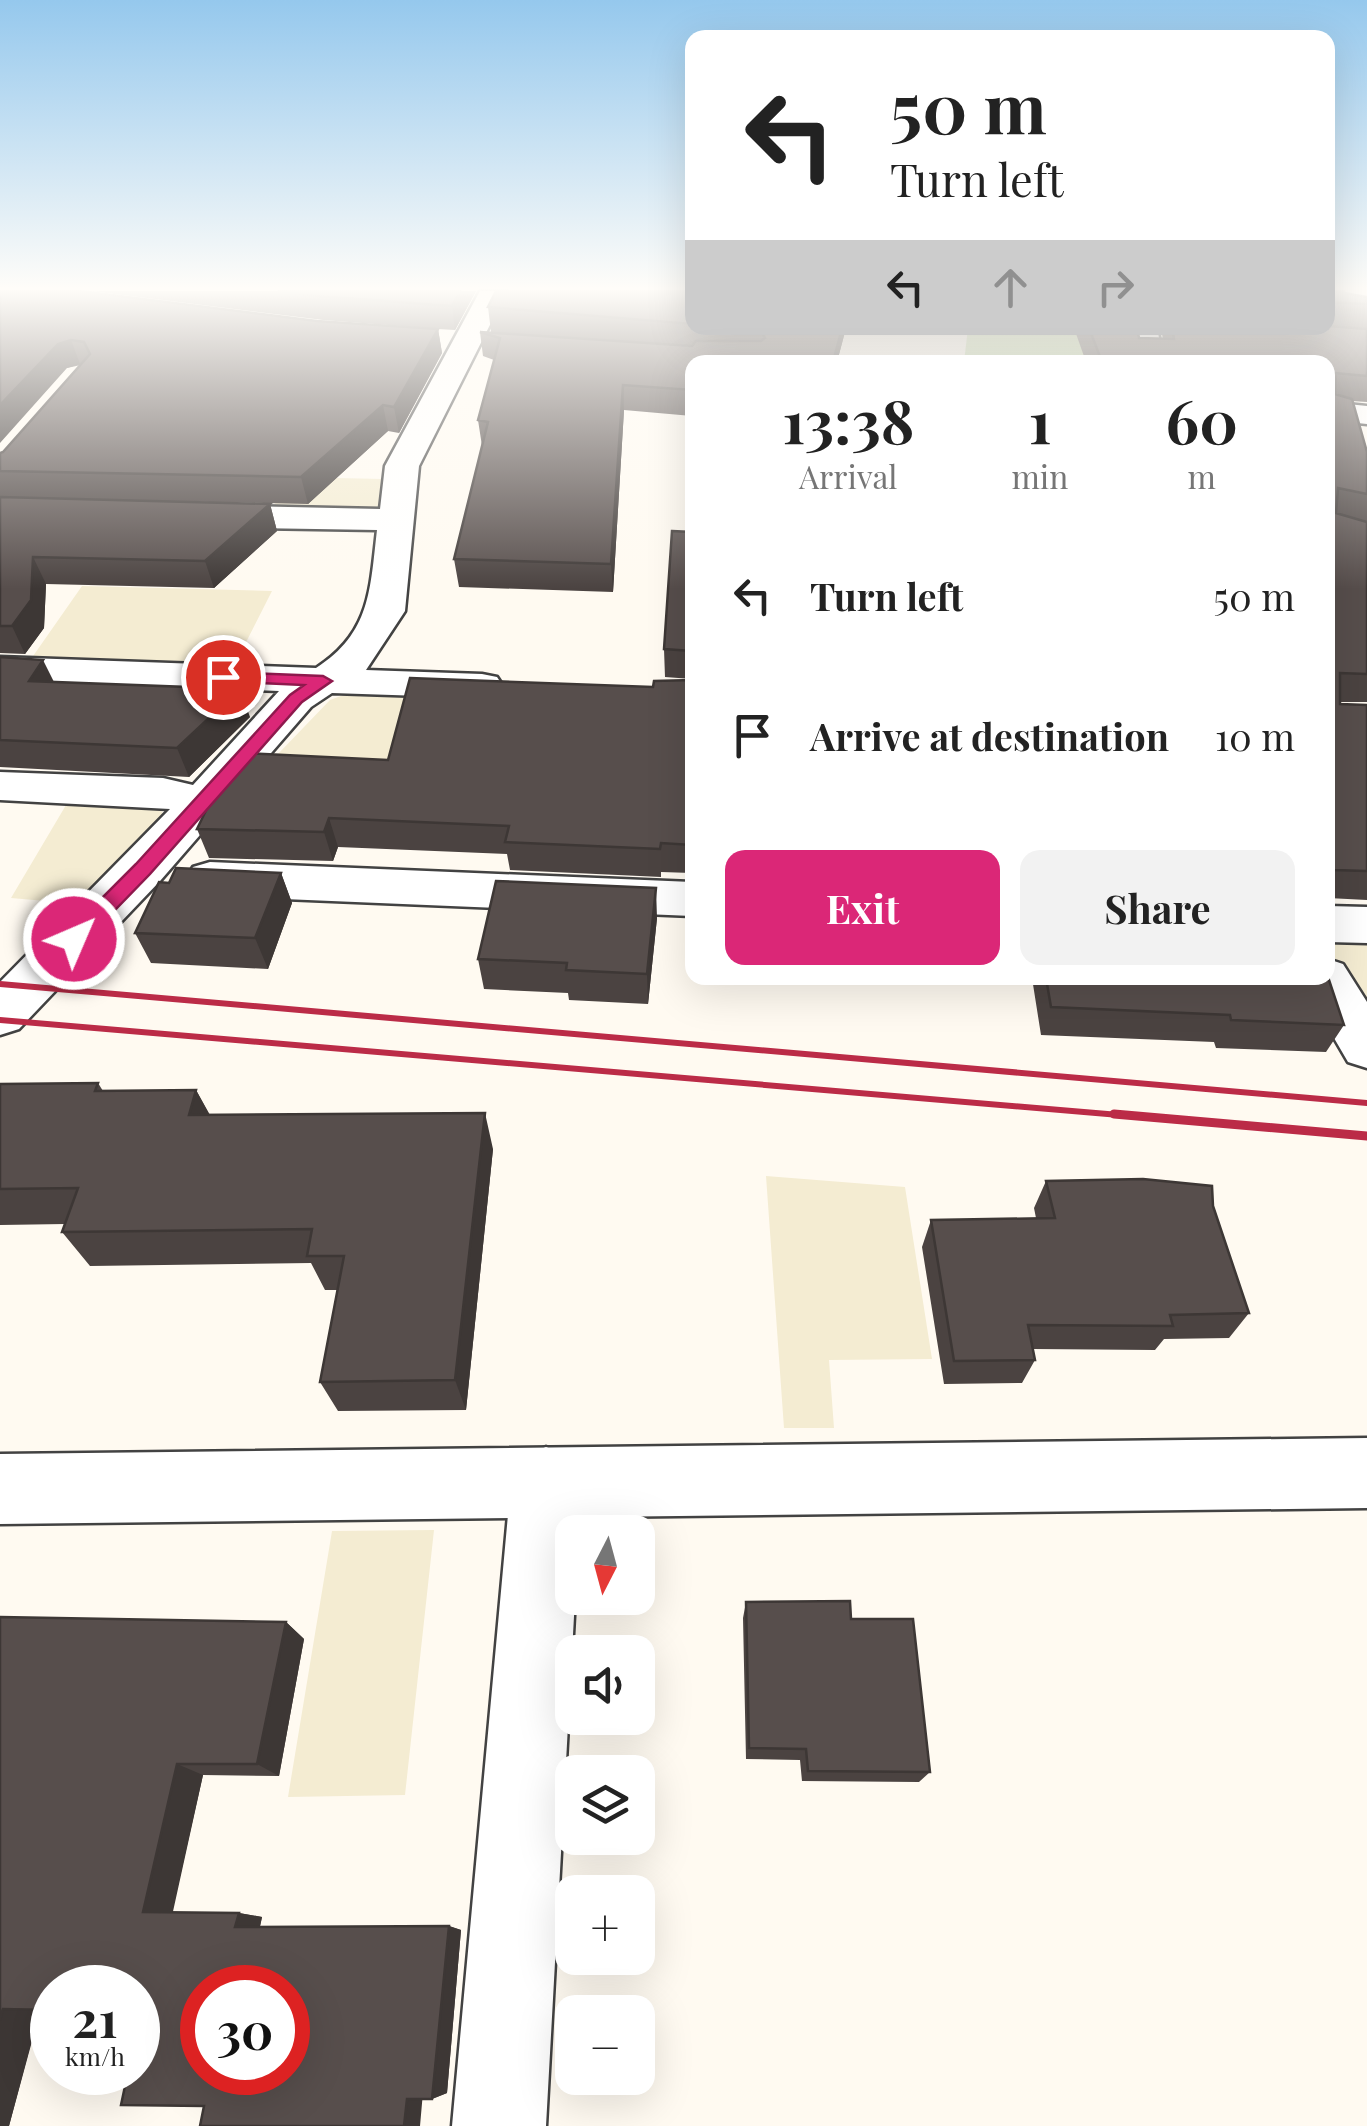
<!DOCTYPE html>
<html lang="en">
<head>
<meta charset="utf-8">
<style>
  :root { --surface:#fff; --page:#f2f2f2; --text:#222; --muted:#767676; --accent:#db2777 }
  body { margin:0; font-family:"Playfair Display",serif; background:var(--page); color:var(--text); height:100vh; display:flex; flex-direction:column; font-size:38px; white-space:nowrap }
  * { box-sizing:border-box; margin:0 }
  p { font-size:32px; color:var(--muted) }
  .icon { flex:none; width:55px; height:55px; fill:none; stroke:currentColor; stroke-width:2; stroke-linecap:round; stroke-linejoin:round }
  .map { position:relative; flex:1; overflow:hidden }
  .details { position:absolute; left:685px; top:355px; width:650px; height:630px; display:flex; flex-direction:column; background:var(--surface); border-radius:20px; box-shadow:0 10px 40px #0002 }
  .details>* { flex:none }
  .guide { position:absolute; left:685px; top:30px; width:650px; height:305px; border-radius:20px; box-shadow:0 10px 40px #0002; background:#fff; color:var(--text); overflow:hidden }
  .needle { width:65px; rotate:186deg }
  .fabs { position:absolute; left:555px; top:1515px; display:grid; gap:20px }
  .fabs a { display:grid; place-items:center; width:100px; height:100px; border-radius:20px; background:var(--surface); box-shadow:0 10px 40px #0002; font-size:50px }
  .speed { position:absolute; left:30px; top:1965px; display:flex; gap:20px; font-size:50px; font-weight:700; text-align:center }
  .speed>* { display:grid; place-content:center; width:130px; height:130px; border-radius:50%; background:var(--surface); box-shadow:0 10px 40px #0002; line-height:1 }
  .speed small { font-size:25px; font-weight:400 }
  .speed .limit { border:15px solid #d22; background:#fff; color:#111 }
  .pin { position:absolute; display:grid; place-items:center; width:85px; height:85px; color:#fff; margin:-42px; border:5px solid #fff; border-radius:50%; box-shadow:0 2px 10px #0007 }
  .me { position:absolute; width:110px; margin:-55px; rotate:45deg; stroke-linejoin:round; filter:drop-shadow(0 0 8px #0008) }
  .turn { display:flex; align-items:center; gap:35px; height:210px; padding:0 40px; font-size:45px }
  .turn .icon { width:130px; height:130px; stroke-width:2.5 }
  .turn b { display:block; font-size:70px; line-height:85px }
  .lanes { display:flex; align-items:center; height:95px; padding:0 40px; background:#0003; justify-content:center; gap:50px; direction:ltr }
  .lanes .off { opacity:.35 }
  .eta { display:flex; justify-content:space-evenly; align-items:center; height:170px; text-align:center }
  .eta b { font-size:60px; font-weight:700; line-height:70px }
  .primary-button { display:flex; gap:20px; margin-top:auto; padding:20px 40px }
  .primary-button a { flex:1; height:115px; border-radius:20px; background:var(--accent); color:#fff; font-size:40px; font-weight:700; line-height:115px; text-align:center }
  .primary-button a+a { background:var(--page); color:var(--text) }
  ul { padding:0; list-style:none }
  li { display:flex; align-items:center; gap:30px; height:140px; padding:0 40px }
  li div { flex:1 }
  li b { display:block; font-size:38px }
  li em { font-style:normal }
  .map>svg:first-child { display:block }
  .farmland { fill:#f4ecd2 }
  .forest { fill:#c0d99b }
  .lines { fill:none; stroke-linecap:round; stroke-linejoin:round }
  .minor-casing { stroke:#424242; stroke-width:5 }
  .tertiary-casing { stroke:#424242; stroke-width:5 }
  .minor { fill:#fff; fill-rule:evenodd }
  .tertiary { fill:#fff; fill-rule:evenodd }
  .rail-far1 { stroke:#bb2b47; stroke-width:6 }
  .rail { stroke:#bb2b47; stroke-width:9 }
  .wall { fill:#4b4341 }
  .shaded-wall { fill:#3d3735 }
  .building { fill:#574e4c; stroke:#3d3735; stroke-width:2.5; fill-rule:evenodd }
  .route { fill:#db2777; stroke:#8e194d; stroke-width:2.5 }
</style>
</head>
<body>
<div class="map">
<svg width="1367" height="2126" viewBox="0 0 1367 2126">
  <rect width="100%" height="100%" fill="#fffaf1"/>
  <path class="farmland" d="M290 477 383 479 380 511H271Z
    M82 586 272 591 234 666 31 659Z
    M349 693 449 697 421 787 252 781 330 700Z
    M69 800 156 804 164 815 80 904 11 898Z
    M1331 940 1367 942V1015L1328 950Z
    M766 1176 905 1187 932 1359 829 1360 834 1428H784Z
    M434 1530 405 1795 288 1797 332 1531Z"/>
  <path class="forest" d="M968 328H1129L1136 362H964Z"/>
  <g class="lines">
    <g class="minor-casing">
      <path id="minor" d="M480 291H507L419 466 405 611 366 670 482 674 497 677 503 686 497 695 482 698 332 693 311 707 160 881 19 1029 0 1035V982L170 809 0 800V772L163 778 193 785 279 691 0 681V657L316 668C371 633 370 589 377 530L198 527 186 523 180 516 186 509 198 505 380 509 385 466Z
        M1129 328H1157L1164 362H1136Z
        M1328 402 1367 406V424L1328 420Z
        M210 862 692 882V916L210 896 193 891 186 879 193 867Z
        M1328 906 1367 907V943L1328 942Z
        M1328 959 1343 964 1367 1002V1068L1348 1062 1299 978H1328Z
        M546 1447 571 1457 581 1482 578 1532H572L575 1598 546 2126H452L511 1482 521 1457Z"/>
    </g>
    <g class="tertiary-casing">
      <path id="tertiary" d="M1367 1438V1508L0 1524V1454Z"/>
    </g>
    <use href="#minor" class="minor"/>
    <use href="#tertiary" class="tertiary"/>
    <path class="rail-far1" d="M0 984 1367 1103
      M0 1020 1143 1117"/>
    <path class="rail" d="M1114 1114 1367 1136"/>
  </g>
  <path class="wall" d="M0 291 317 321 427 328 323 320 91 291H476L455 330 438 329 442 353 399 433 388 431 308 504 28 498 270 504 277 531 214 588 46 584 44 628 25 654 0 653V453L3 452 81 365 67 368Z
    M692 291V328H846L837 362H692V416L624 410 613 592 459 587 454 559 482 446 478 420 494 360 483 356 480 332H491L488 307Z
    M1328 291 1367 297V402L1352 401 1367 452V702H1340V704L1367 705V900L1328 898V362H1086L1074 328H1137L1139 338 1163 339 1161 328H1328Z
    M692 532V679L665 677 664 649Z
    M0 657 54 682 250 717 189 777 0 767Z
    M692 680V873L661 872V877L510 870 507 854 338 847 333 861 209 858 197 829 388 760 653 687Z
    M281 873 292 903 268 969 151 963 135 933 169 883Z
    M657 918 648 1004 569 1000 568 993 484 989 478 959Z
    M1032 978H1328L1344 1025 1326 1052 1216 1048 1214 1042 1041 1035Z
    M98 1083 103 1091 196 1090 210 1115 493 1149 466 1410 338 1411 320 1382 337 1290H325L311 1263 90 1266 62 1232 65 1224 0 1225V1084Z
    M1046 1181 1213 1206 1249 1313 1229 1338 1164 1339 1155 1350 1033 1349 1035 1360 1022 1383 944 1384 922 1247 931 1220 1036 1218 1034 1208Z
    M746 1602 851 1619 930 1772 919 1782 802 1781 800 1760 746 1759 743 1618Z
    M0 1617 286 1622 304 1639 279 1776 203 1775 172 1912 239 1913 262 1917 260 1927 449 1926 461 1930 447 2093 432 2099 204 2106 141 2011 40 2009 9 2126Z"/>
  <path class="shaded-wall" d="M460 291H476L455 330 452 306Z
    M842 328H846L837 362H833Z
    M438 329 442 353 399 433 394 407Z
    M71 340 80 364 67 368 0 443V405L58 344Z
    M623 385 624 410 613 592 611 564Z
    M383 405 388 431 308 504 301 477Z
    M270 504 277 531 214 588 205 561Z
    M33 557 46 584 44 628 25 654 12 626Z
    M43 660 57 688 29 681Z
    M240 689 250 717 189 777 177 748Z
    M329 818 338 847 333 861 324 832Z
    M281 873 292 903 268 969 255 938Z
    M656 888 657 918 648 1004 647 974Z
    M196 1090 216 1127 189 1115Z
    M485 1113 493 1149 466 1410 455 1380Z
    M286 1622 304 1639 279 1776 257 1764Z
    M177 1764 203 1775 172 1916 143 1912Z
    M239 1913 262 1917 259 1930 235 1927Z
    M449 1926 461 1930 447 2093 432 2099Z
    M41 2008 9 2126H0V2020L3 2009Z
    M423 2092 420 2126H404L407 2099Z"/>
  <path class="building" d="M0 291H80L317 321 438 329 394 407 383 405 301 477 0 471V453L3 452 90 354 84 342 71 340 58 344 0 405Z
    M278 291H460L452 306 318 296Z
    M496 291H692V324L488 307Z
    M1328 291H1344V293L1367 297V304L1328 302Z
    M1328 326 1367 329V376L1336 373 1335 394 1352 399 1367 452V494L1338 488 1336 513 1367 522V674L1340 673V704L1367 705V871L1333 870 1328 856V362L1146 361 1145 362H1102L1089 328H1137L1139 338 1174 339 1172 328H1328Z
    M738 328H842L833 362H692V390L623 385 611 564 454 559 488 422 478 420 500 338 480 332 692 346 696 341H761L765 338 760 329Z
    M0 497 270 504 205 561 33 557 31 600 12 626H0Z
    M672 531 692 532V651L664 649Z
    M0 657 43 660 29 681 240 689 177 748 0 740Z
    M410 678 653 687 654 681 692 680V845L661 843 660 849 505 842 509 826 329 818 324 832 197 829 225 771 241 753 388 760Z
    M176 868 281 873 255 938 135 933 159 882 169 883Z
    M496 881 656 888 647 974 566 970 567 963 478 959Z
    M1328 977 1344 1025 1231 1020 1230 1015 1051 1007 1046 978Z
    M98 1083 95 1091 196 1090 189 1115 485 1113 455 1380 320 1382 344 1256H307L312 1229 62 1232 78 1188 0 1189V1084Z
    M1143 1179 1212 1186 1213 1206 1249 1313 1170 1315 1173 1326 1028 1325 1035 1360 954 1361 931 1220 1055 1218 1046 1181Z
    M850 1601 851 1619H913L930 1772 808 1771 806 1749 749 1748 746 1602Z
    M0 1617 286 1622 257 1764H177L143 1912 239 1913 235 1927 449 1926 432 2099H407L404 2126H200L204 2106 121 2105 128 2072H138V2028L141 2011H138V1988H52V2010L3 2009 0 2020ZM202 1988H288V2072H202Z"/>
  <linearGradient id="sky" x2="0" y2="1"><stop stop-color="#95c8ed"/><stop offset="0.49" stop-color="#fffdf9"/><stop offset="1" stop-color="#fffdf9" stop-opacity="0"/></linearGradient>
  <rect width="1367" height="589" fill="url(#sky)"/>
  <path class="route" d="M223 672 323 676 332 681 302 702 150 874 81 945H66L63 939 66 934 136 864 290 695 304 685 217 681 214 677Z"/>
</svg>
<div class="fabs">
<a><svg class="needle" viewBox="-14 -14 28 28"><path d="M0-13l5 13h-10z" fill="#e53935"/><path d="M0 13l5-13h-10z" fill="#767676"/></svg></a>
<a><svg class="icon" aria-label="sound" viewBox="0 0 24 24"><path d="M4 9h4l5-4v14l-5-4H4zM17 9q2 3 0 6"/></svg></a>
<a><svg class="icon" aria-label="layers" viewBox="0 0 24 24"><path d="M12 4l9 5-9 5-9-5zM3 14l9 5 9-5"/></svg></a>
<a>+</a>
<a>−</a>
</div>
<div class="speed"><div>21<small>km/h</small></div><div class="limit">30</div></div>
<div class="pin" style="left:223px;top:677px;background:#d93025"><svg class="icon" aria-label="arrive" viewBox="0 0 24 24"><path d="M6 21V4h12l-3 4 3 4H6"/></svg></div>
<svg class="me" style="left:74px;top:939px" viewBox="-20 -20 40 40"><circle r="17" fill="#db2777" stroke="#fff" stroke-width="3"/><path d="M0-11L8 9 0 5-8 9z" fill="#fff"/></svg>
<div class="guide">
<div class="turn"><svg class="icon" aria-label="left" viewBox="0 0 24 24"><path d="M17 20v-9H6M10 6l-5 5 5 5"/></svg><div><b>50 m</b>Turn left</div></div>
<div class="lanes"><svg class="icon" aria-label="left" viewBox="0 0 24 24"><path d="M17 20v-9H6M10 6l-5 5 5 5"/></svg><svg class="icon off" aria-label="ahead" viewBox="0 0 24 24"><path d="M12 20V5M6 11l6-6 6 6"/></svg><svg class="icon off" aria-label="right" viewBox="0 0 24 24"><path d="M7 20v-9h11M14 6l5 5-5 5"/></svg></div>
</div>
<section class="details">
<div class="eta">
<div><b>13:38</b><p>Arrival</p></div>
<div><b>1</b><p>min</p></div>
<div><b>60</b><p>m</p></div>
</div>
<ul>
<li><svg class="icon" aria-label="left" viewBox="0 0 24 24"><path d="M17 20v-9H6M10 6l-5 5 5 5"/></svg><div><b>Turn left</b></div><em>50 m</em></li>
<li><svg class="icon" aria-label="arrive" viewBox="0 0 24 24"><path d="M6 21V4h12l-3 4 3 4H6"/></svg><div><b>Arrive at destination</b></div><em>10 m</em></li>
</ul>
<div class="primary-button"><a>Exit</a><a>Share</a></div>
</section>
</div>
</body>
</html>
